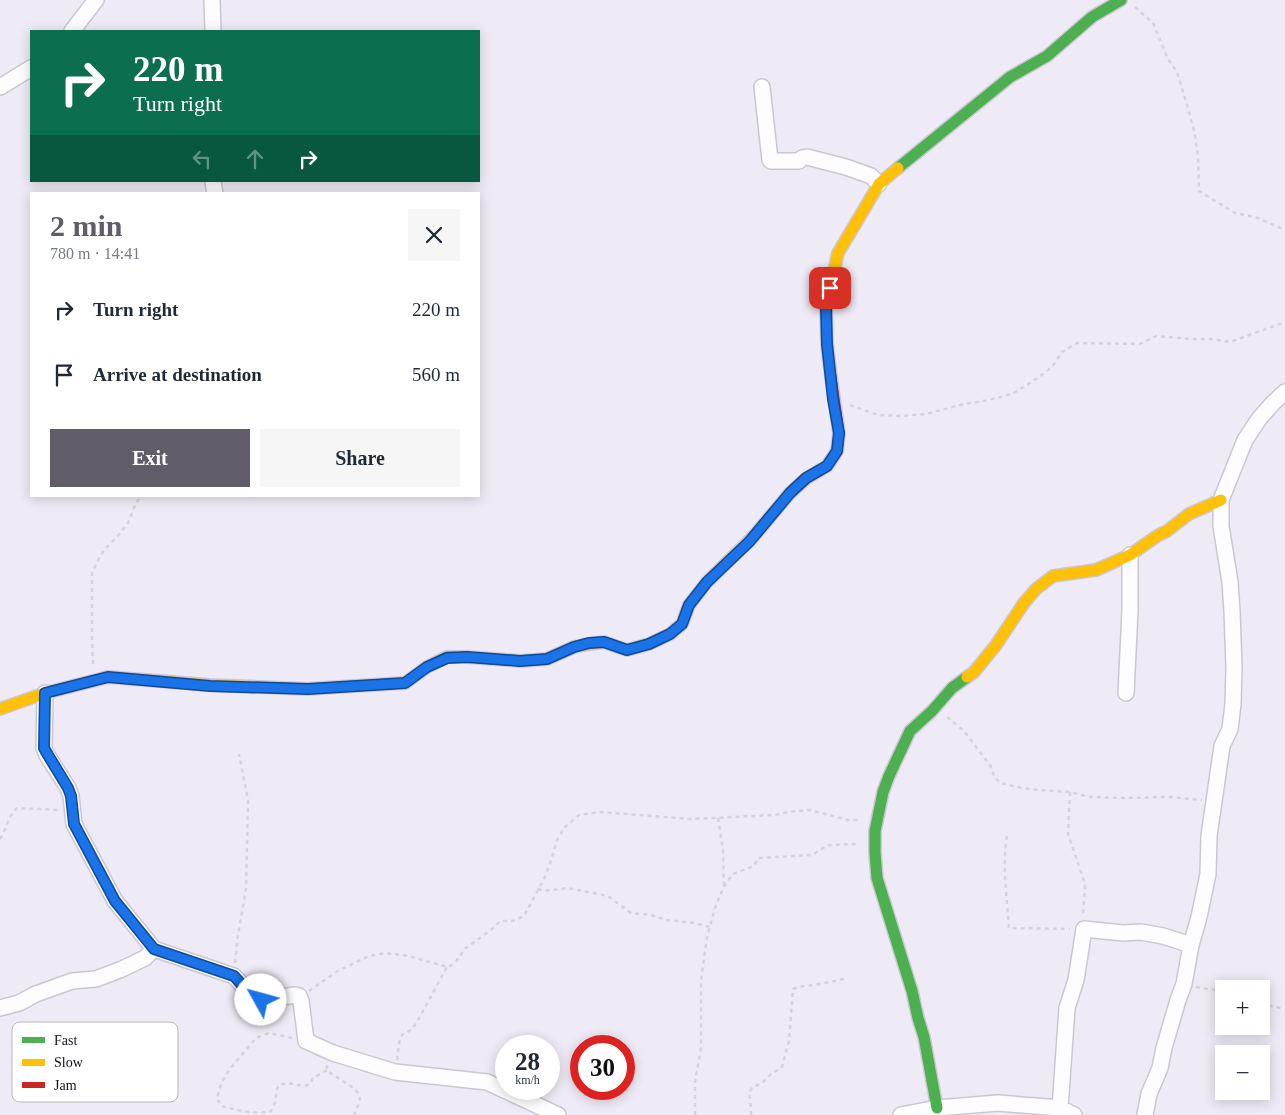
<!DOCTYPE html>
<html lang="en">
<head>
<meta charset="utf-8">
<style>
  :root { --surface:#fff; --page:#f6f6f7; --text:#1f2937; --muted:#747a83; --accent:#615c67 }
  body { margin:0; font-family:Georgia,serif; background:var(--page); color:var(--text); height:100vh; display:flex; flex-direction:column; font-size:19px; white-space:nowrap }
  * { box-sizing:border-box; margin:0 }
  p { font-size:16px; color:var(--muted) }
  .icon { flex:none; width:28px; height:28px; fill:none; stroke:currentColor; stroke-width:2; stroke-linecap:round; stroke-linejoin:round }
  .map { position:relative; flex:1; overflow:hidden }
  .sheet { position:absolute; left:30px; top:192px; width:450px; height:305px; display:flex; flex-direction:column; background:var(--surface); border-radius:0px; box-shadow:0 2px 12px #0003 }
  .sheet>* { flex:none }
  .top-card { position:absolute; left:30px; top:30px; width:450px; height:152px; border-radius:0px; box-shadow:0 2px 12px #0003; background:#0b6e4f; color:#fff; overflow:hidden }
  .tools { position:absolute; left:1215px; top:980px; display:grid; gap:10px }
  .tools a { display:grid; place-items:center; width:55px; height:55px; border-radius:0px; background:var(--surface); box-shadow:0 2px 12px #0003; font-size:25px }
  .speed { position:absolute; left:495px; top:1035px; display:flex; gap:10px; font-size:25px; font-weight:700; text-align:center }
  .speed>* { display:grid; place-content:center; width:65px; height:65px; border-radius:50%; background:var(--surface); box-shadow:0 2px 12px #0003; line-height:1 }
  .speed small { font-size:12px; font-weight:400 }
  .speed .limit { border:8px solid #d22; background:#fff; color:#111 }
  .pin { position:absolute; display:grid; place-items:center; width:42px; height:42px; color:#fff; margin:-21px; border-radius:10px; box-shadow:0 2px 8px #0006 }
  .me { position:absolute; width:55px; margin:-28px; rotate:308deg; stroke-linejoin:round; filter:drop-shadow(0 0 4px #0008) }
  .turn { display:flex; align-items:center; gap:18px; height:105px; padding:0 20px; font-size:22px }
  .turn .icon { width:65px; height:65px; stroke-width:2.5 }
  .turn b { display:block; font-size:35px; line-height:42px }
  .lanes { display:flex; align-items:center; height:48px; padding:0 20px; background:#0003; justify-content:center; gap:25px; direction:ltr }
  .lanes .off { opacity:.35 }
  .round { display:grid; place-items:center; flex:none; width:52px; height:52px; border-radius:0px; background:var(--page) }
  .headline { display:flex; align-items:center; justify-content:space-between; height:85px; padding:0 20px }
  h1 { font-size:30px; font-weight:800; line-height:38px; color:var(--accent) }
  .cta { display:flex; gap:10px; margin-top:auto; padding:10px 20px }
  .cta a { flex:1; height:58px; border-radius:0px; background:var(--accent); color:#fff; font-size:20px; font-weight:800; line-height:58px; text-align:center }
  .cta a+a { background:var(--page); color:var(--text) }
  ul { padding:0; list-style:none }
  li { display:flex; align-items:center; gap:15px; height:65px; padding:0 20px }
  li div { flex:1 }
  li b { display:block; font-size:19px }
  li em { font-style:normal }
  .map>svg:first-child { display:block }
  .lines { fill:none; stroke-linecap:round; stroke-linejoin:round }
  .street-casing { stroke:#cbc7d2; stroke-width:18 }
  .fast-casing { stroke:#cbc7d2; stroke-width:14 }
  .slow-casing { stroke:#cbc7d2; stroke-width:14 }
  .jam-casing { stroke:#cbc7d2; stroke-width:14 }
  .path { stroke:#d5d3d7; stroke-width:2.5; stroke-dasharray:4 4; stroke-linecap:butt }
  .street { stroke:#fdfcfe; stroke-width:15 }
  .fast { stroke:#4caf50; stroke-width:11 }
  .slow { stroke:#ffc107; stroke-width:11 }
  .jam { stroke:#c62828; stroke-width:11 }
  .route-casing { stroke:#114b97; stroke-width:12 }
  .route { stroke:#1a73e8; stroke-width:9 }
  .key { fill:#fff; stroke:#b8b7ba; stroke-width:1 }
  .key-label { font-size:14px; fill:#140f1a }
</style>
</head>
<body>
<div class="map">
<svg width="1285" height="1115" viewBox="0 0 1285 1115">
  <rect width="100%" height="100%" fill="#efebf6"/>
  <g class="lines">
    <g class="street-casing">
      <path id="street" d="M212 0 213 31
        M72 31 96 0
        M0 87 31 68
        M762 87 770 160 771 161H799L802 158 807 157 846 167 871 176 879 184
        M213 181 215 194
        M45 693 44 748 47 755 68 788 71 796 74 824 115 901 154 949 234 976 251 995 261 1000 295 995 299 996 301 1001 306 1041 333 1053 395 1072 487 1082 558 1115
        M1126 693 1130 611V555
        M0 1008 19 1003 36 994 72 981 96 979 122 969 145 958 154 949
        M1060 1108 1067 1008 1076 980 1084 929 1123 933 1141 932 1163 936 1191 945
        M901 1115 937 1108 998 1103 1060 1108 1074 1115
        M1145 1115 1149 1094 1160 1068 1164 1048 1169 1031 1178 1000 1184 984 1191 945 1199 917 1208 874 1209 836 1222 746 1230 729 1233 704 1234 668 1232 611 1230 582 1221 526V500L1245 440 1259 419 1273 403 1285 392"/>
    </g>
    <g class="fast-casing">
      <path id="fast" d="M898 168 1010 77 1047 56 1092 17 1121 0
        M337 687 405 683 427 667 447 657H467L520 661 547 659 574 647 583 645
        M937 1108 924 1037 918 1018 912 991 877 878 875 853V831L883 792 889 776 910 731 932 711 952 688 967 677"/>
    </g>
    <g class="slow-casing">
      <path id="slow" d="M831 377 827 344 826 306 838 253 879 184 898 168
        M583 645 604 642 627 650 649 644 670 634 682 624 689 605 707 582 753 537
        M967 677 974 672 996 645 1024 603 1036 589 1053 576 1096 570 1130 555 1157 536 1167 531 1189 514 1221 500
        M0 709 45 693 108 677 210 685 308 689 337 687"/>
    </g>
    <g class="jam-casing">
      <path id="jam" d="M753 537 790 493 807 478 827 466 837 451 839 433 831 377"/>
    </g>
    <path class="path" d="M1135 7 1153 23 1168 59 1177 72 1188 108 1195 135 1198 156 1199 191 1235 213 1258 218 1285 230
      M850 405 878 415 901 416 926 414 964 404 989 400 1012 394 1038 378 1052 367 1062 352 1077 343 1140 344 1156 336 1192 339H1212L1230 342 1285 322
      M93 664 92 638V573L100 556 106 548 117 537 128 523 136 503 141 496
      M947 717 964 731 990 765 994 776 1000 783 1022 788 1039 790 1070 792 1089 797 1124 798 1169 797 1202 800
      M1070 792 1068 834 1085 884 1083 917
      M718 818 723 850 724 886
      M1007 836C1002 866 1007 898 1009 928L1070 929
      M0 839C7 829 8 816 17 808L60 810
      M538 889 544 891 567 888 593 893 608 896 631 913 651 915 667 920 694 923 710 927
      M235 963 238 935 246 889 248 800 239 754
      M1196 987 1215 990 1224 993
      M309 991 336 972 369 956 386 953 408 956 448 967 452 965 456 961 461 955 463 950 491 930 500 921H513L524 916 544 879 550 864 557 840 565 827 579 815 600 812 691 819 775 815 788 812 810 810 848 820H861
      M1261 1004 1285 1009
      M292 1038 269 1033 256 1038 229 1070 221 1084 217 1098 221 1106C237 1110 255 1115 271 1111L276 1101V1091L279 1085 288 1083 304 1086 310 1084 313 1078 327 1070
      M397 1060 400 1038 403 1034 411 1030 417 1022 447 967
      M327 1065V1070L329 1072 352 1087 359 1094 360 1101 354 1115
      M695 1115V1082L701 1048V980L707 937 715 908 724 886 733 874 754 866 758 858 812 855 828 845 859 844
      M751 1115V1108L749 1093 752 1088 763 1082 772 1073 778 1070 782 1067 789 1041 793 989 798 987 820 984 844 979"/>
    <use href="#street" class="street"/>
    <use href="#fast" class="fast"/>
    <use href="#slow" class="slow"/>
    <use href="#jam" class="jam"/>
  </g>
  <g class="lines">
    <g class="route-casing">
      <path id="route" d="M261 1000 251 995 234 976 154 949 115 901 74 824 71 796 68 788 48 755 44 748 45 693 108 677 210 686 308 689 405 683 427 667 447 658 467 657 520 661 547 659 574 647 589 643 604 642 627 650 649 644 670 634 682 624 689 605 707 582 749 542 790 493 806 478 827 466 837 451 839 433 833 399 827 344 826 306 830 288"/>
    </g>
    <use href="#route" class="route"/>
  </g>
  <rect x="12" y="1022" width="166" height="80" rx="8" class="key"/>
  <rect x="22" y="1037" width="23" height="6" fill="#4caf50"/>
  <rect x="22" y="1059" width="23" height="7" fill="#ffc107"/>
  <rect x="22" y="1082" width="23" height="6" fill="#c62828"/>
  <g class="key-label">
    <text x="54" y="1045">Fast</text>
    <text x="54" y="1067">Slow</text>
    <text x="54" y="1090">Jam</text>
  </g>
</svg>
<div class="tools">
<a>+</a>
<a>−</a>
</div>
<div class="speed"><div>28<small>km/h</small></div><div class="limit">30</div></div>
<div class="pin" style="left:830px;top:288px;background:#d93025"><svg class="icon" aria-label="arrive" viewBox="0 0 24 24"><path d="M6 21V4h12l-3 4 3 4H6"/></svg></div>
<svg class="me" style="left:261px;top:1000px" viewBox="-20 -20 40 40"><circle r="19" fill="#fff"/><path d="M0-13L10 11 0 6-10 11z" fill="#1a73e8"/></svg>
<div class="top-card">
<div class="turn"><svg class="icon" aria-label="right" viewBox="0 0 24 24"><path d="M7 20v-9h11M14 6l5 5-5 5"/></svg><div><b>220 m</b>Turn right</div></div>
<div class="lanes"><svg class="icon off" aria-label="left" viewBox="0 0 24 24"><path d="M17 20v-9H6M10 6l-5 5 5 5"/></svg><svg class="icon off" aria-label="ahead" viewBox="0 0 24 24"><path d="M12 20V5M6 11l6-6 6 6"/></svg><svg class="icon" aria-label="right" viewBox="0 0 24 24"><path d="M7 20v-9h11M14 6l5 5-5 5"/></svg></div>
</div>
<section class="sheet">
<div class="headline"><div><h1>2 min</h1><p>780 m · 14:41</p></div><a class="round"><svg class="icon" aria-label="close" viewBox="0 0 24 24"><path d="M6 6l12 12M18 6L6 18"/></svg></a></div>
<ul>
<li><svg class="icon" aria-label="right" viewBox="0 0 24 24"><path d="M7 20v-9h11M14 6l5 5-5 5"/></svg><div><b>Turn right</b></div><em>220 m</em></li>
<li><svg class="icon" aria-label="arrive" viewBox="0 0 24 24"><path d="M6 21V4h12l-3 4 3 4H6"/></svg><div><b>Arrive at destination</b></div><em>560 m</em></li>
</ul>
<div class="cta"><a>Exit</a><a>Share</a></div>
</section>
</div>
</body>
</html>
